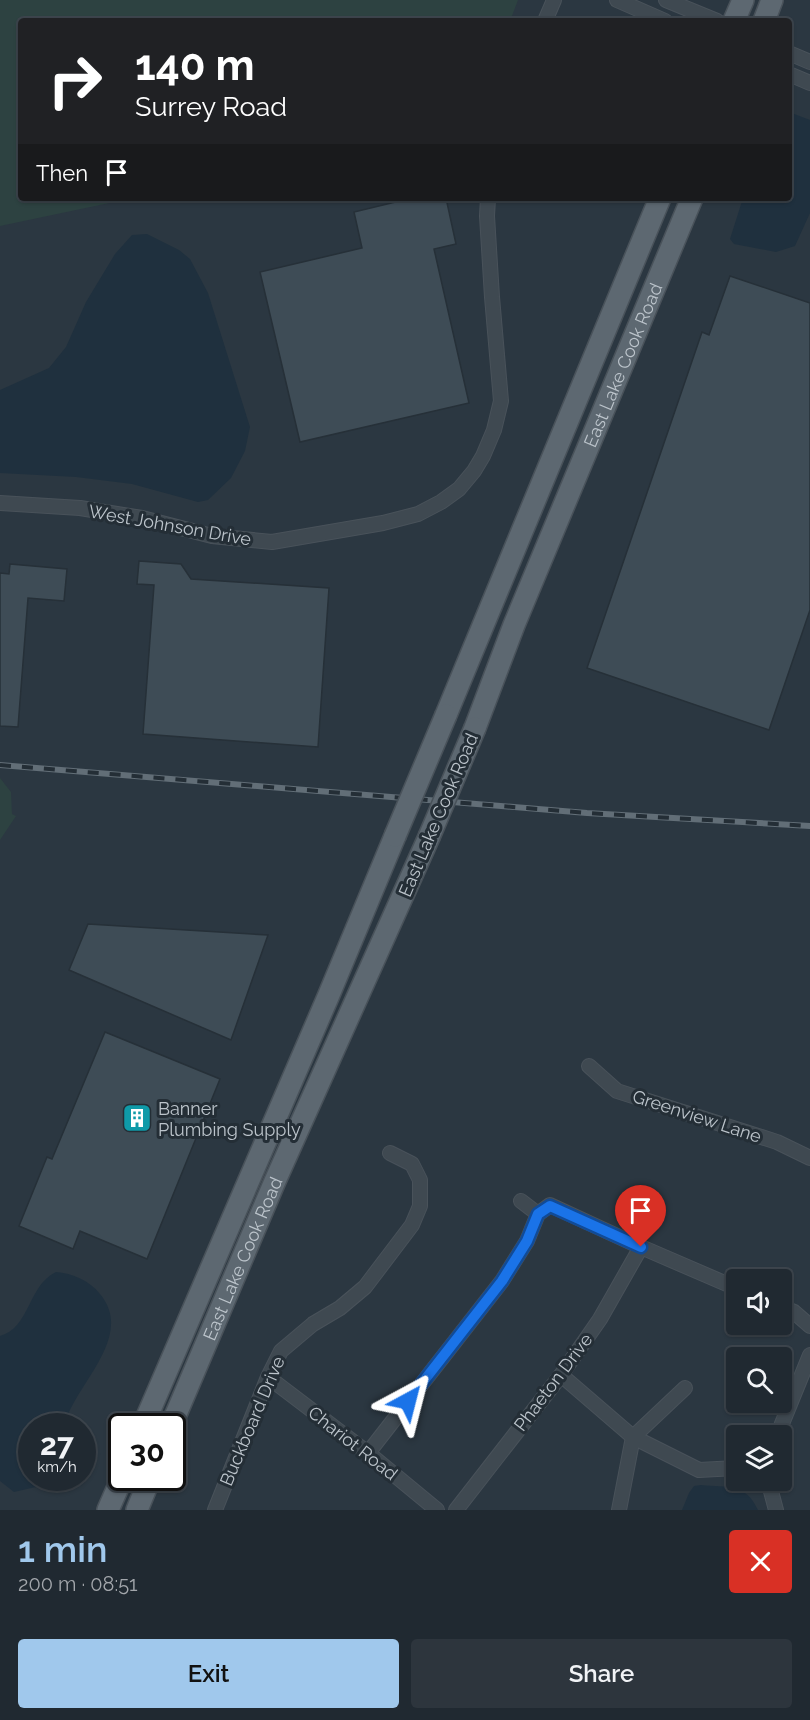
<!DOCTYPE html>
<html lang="en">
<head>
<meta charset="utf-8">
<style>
  :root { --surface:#202931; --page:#2d353d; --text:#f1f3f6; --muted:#a2a6ab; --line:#3d454d; --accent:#a0c8ec }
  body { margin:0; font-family:Raleway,sans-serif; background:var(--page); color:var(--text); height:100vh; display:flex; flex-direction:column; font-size:22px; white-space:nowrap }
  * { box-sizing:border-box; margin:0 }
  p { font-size:20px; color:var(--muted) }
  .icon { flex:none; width:33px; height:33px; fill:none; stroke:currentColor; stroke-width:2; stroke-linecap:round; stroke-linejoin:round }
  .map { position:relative; height:1510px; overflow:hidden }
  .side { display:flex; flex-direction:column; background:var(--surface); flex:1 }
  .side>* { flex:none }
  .banner { position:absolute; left:18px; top:18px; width:774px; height:183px; border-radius:6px; box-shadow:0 2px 4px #0004,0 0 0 2px var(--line); background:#202124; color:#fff; overflow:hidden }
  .controls { position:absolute; left:726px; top:1269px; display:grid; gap:12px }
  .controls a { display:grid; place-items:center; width:66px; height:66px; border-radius:6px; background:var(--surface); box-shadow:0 2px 4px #0004,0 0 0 2px var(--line); font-size:30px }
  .speed { position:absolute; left:18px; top:1413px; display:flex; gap:12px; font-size:30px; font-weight:700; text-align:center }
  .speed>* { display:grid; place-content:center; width:78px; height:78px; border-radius:50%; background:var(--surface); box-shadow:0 2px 4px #0004,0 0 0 2px var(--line); line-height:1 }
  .speed small { font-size:15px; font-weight:400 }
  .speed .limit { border:3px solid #111; border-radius:9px; background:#fff; color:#111 }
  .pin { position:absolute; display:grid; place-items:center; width:51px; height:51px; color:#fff; margin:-62px -26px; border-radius:50% 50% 50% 0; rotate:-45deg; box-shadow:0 0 6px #0007 }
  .pin .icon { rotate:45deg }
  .me { position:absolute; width:66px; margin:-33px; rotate:38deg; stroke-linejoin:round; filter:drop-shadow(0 0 4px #0008) }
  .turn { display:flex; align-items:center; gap:21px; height:126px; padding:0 18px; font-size:27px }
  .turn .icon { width:78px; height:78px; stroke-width:2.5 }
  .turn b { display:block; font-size:42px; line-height:51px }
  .then { display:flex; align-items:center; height:57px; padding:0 18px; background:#0003; gap:12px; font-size:22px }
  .round { display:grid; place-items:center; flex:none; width:63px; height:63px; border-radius:6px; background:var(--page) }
  .head { display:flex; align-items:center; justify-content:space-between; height:102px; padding:0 18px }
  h1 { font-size:36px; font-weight:600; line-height:45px; color:var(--accent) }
  .button { display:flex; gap:12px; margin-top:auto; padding:12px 18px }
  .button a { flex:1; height:69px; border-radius:6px; background:var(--accent); color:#111; font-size:24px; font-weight:600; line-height:69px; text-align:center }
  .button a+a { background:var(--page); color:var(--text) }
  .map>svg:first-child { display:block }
  .green { fill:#2d4241 }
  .water { fill:#1f303e }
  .building { fill:#3e4c56; stroke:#263038; stroke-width:1.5 }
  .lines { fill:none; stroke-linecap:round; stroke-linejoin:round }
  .minor-casing { stroke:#49525a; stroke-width:16 }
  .primary-casing { stroke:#49525a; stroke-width:24 }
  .minor { stroke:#3f4951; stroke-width:14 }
  .primary { stroke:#5d6871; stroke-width:21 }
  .rail-casing { stroke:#626e77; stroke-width:6 }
  .rail { stroke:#242e36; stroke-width:4; stroke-dasharray:11; stroke-linecap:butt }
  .primary-bridge-casing { stroke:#49525a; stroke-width:24; stroke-linecap:butt }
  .primary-bridge { stroke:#5d6871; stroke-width:21 }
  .route-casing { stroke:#114b97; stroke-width:15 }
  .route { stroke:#1a73e8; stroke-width:10 }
  .labels { text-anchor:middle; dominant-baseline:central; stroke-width:6; stroke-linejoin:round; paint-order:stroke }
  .street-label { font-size:18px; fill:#bcc4cb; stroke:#242e36 }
  .poi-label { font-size:18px; fill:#bcc4cb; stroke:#242e36; text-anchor:start }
</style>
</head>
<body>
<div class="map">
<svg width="810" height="1510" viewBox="0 0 810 1510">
  <rect width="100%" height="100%" fill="#2b3741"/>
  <path class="green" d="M0 0H518L510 21H21V198H133L0 226Z
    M0 778 11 792 12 814 16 816 0 840Z"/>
  <path class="water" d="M789 112 810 120V213L795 246 776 252 734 244 730 239 743 198H789Z
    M147 234 179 250 190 259 208 293 250 427 245 451 231 478 208 500 198 502 132 484 76 477 0 473V390L49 368 66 347 86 302 115 254 132 235Z
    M56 1272C72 1273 90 1281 100 1294 136 1337 74 1385 64 1426H32V1478H48L40 1486 14 1492 0 1481V1336C30 1328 28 1285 56 1272Z
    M701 1485C728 1488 745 1482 758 1510H682L689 1493 694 1486Z"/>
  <path class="building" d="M412 198H446L456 244 434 249 469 403 300 442 260 272 362 248 354 212Z
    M730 276 810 303V610L769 730 587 668 702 332 709 335Z
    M139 561 181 564 191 579 329 588 318 747 143 734 154 585 137 584Z
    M10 564 67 569 64 601 28 598 18 727 0 726V573L9 574Z
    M88 924 268 935 231 1040 69 970Z
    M105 1032 220 1079 147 1259 80 1231 73 1249 19 1226 47 1157 52 1159Z"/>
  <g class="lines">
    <g class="minor-casing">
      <path id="minor" d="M617 0 665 21
        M666 0 717 21
        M545 21 554 0
        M789 53 810 62
        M789 74 810 83
        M0 503 80 508 142 518 212 536 272 542 383 523 418 514 441 502 459 489 474 471 483 456 494 430 501 401 492 297 487 216 488 198
        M589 1066 617 1091 777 1142 810 1158
        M521 1201 538 1214
        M782 1307 794 1312 810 1326
        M561 1375 633 1437 699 1470 736 1468
        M268 1377 368 1453 437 1510
        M777 1436 810 1355
        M368 1453 502 1281 527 1241 538 1214 550 1205 641 1247 736 1288
        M768 1480 776 1510
        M215 1510 268 1377 281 1351 313 1324 340 1308 365 1287 412 1225 420 1206V1180L412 1164 390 1153
        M456 1510 561 1375 600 1319 641 1247
        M619 1510 633 1437 685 1388"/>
    </g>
    <g class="primary-casing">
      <g id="primary">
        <path d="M734 21 743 0"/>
        <path d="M764 21 772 0"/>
        <path d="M446 715 660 198"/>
        <path id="s1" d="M475 728 514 625 692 198"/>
        <path d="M143 1426 328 997 395 836"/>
        <path id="s2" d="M171 1426 275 1181 429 837"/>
        <path d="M108 1510 122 1478"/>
        <path d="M137 1510 150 1478"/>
      </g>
    </g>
    <use href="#minor" class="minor"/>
    <use href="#primary" class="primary"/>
    <g class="rail-casing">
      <path id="rail" d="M0 765 587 813 810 826"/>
    </g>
    <use href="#rail" class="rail"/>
    <g class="primary-bridge-casing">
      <path id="primary-bridge" d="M395 836 446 715
        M429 837 475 728"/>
    </g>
    <use href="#primary-bridge" class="primary-bridge"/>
  </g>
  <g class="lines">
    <g class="route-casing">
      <path id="route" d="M408 1401 502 1281 527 1241 538 1214 550 1206 641 1247"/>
    </g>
    <use href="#route" class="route"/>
  </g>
  <defs>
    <g id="building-square" transform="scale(1.5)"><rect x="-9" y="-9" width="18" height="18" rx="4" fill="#0f9aa8" stroke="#242e36"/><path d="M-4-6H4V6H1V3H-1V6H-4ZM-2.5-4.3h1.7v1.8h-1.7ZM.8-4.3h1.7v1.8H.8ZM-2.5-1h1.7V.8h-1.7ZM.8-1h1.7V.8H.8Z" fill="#fff"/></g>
  </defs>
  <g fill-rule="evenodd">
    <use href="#building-square" x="137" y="1118"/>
  </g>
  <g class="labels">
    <g class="street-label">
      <text stroke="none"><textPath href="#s1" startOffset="392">East Lake Cook Road</textPath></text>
      <text transform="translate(170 525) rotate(10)">West Johnson Drive</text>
      <text transform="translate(438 815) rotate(-67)">East Lake Cook Road</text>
      <text transform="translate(697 1116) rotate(18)">Greenview Lane</text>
      <text stroke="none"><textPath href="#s2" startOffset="182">East Lake Cook Road</textPath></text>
      <text transform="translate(553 1382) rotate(-53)">Phaeton Drive</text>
      <text transform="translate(252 1421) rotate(-67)">Buckboard Drive</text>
      <text transform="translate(353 1443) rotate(38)">Chariot Road</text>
    </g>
    <g class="poi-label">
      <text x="158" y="1108">Banner<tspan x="158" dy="21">Plumbing Supply</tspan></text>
    </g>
  </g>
</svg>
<div class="controls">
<a><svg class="icon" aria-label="sound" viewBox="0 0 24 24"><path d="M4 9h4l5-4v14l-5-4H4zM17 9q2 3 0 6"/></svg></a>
<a><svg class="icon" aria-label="search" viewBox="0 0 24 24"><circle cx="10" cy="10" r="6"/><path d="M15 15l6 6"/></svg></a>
<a><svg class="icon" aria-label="layers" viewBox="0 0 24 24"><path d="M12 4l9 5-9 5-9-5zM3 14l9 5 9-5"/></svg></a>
</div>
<div class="speed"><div>27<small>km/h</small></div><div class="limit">30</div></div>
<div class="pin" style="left:641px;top:1247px;background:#d93025"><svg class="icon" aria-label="arrive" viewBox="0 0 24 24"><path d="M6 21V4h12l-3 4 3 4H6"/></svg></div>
<svg class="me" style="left:408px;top:1401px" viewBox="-20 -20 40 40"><path d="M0-17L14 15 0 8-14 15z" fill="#1a73e8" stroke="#fff" stroke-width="4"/></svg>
<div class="banner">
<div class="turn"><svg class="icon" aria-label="right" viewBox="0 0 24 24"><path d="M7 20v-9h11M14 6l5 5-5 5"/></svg><div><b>140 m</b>Surrey Road</div></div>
<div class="then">Then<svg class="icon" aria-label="arrive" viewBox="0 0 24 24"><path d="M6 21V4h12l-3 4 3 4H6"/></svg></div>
</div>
</div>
<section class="side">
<div class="head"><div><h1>1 min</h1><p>200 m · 08:51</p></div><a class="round" style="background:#d93025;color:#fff"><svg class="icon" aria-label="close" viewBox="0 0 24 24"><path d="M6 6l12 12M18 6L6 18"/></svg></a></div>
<div class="button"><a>Exit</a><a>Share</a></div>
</section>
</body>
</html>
